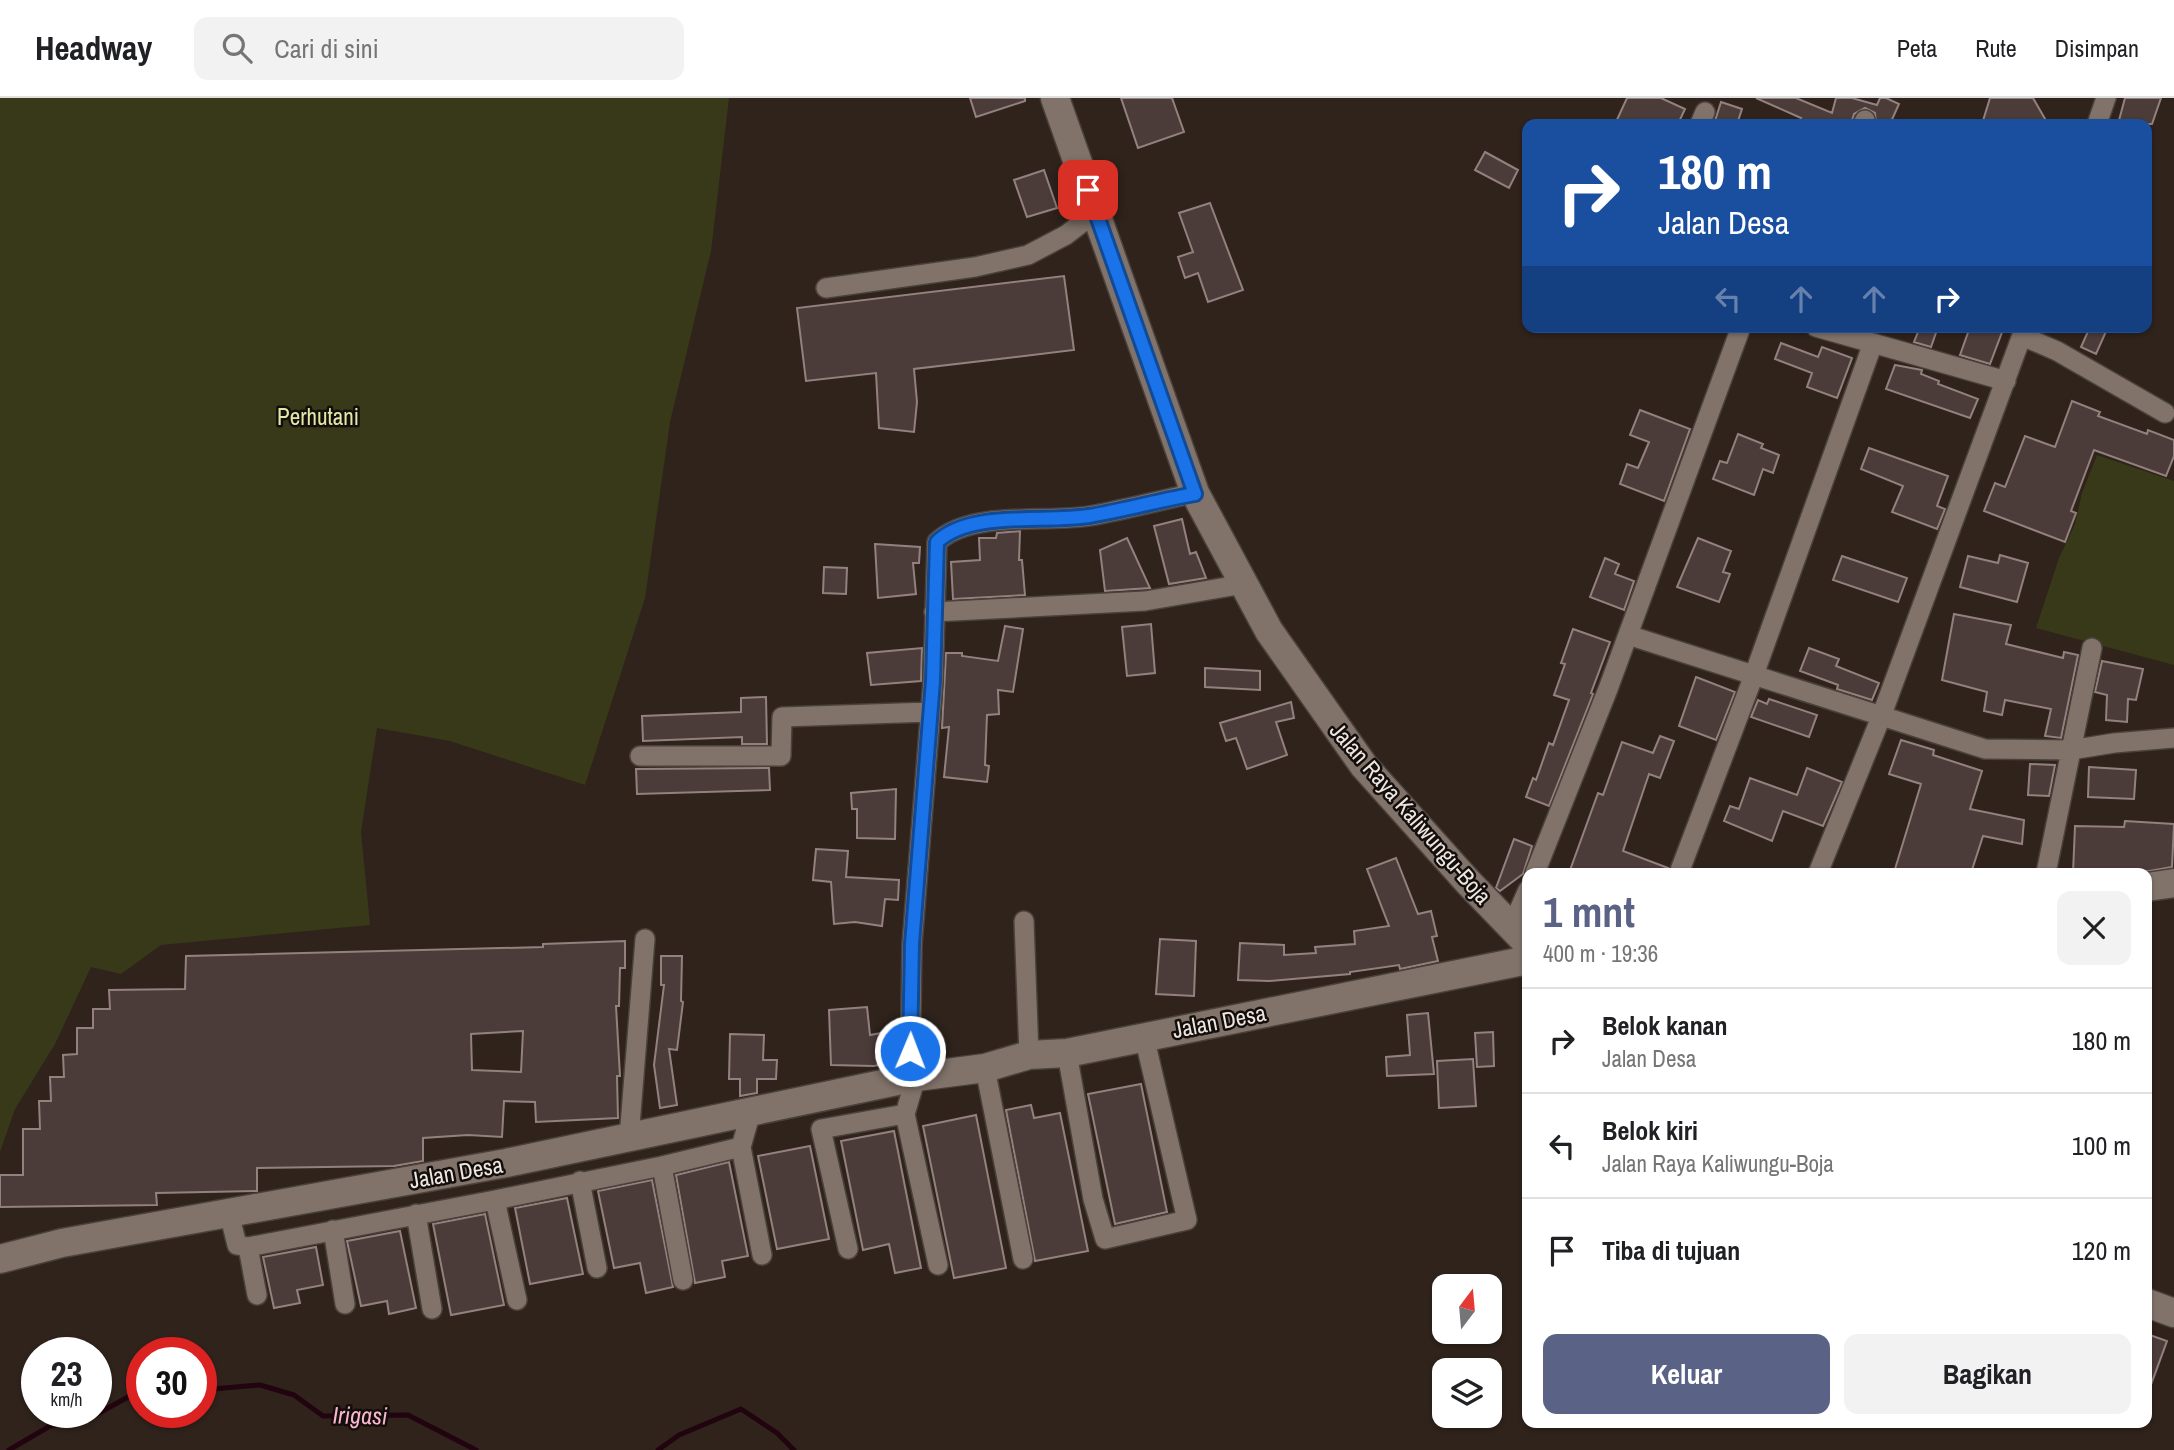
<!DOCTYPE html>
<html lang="id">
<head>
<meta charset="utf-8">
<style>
  :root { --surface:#fff; --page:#f2f2f2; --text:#202124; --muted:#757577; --line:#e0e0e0; --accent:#5a6386 }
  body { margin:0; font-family:"Archivo Narrow",sans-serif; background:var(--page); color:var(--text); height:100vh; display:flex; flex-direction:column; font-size:26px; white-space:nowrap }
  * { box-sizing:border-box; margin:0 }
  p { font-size:23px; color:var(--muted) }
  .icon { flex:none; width:38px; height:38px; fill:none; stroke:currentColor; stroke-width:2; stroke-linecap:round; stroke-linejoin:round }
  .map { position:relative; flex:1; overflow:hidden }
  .sheet { position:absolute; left:1522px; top:770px; width:630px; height:560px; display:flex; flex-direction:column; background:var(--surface); border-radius:14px; box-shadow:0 2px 5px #0004 }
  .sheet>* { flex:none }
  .top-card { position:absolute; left:1522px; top:21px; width:630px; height:214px; border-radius:14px; box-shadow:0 2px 5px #0004; background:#1a4fa0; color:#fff; overflow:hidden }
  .needle { width:46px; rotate:16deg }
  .tools { position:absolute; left:1432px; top:1176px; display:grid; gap:14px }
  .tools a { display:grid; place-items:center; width:70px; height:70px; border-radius:14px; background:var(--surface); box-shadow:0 2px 5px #0004; font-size:35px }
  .speed { position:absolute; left:21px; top:1239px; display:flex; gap:14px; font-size:35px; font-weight:700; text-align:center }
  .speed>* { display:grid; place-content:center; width:91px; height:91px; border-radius:50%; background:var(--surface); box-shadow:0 2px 5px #0004; line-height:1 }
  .speed small { font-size:18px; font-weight:400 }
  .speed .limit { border:10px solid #d22; background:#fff; color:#111 }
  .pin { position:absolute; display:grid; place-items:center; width:60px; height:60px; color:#fff; margin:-30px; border-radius:14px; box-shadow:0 4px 10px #0006 }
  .me { position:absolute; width:77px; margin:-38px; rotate:1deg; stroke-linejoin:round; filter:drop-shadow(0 0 5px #0008) }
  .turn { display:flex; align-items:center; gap:24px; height:147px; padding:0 21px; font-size:32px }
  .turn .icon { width:91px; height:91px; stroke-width:2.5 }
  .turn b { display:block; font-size:49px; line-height:60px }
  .lanes { display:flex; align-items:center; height:66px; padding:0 21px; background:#0003; justify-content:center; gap:35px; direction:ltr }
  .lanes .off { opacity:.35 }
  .round { display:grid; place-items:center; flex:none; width:74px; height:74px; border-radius:14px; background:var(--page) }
  .head { display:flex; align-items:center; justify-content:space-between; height:119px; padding:0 21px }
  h1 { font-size:42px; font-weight:700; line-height:52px; color:var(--accent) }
  .button { display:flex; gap:14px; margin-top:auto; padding:14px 21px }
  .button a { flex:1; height:80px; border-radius:14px; background:var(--accent); color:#fff; font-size:28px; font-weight:700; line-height:80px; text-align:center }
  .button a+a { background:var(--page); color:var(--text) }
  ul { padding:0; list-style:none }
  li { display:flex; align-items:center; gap:21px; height:105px; padding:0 21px; border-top:2px solid var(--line) }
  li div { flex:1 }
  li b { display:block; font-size:26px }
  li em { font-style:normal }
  header { display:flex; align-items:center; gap:42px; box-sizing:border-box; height:98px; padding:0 35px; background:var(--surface); border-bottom:2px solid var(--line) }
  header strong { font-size:33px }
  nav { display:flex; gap:38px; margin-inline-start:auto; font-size:24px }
  .search { width:490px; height:63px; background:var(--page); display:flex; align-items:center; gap:18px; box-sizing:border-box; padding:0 24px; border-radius:14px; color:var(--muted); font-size:26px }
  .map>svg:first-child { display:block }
  .green { fill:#383919 }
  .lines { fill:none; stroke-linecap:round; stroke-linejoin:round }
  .stream { stroke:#21040f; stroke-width:5 }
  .building { fill:#4b3c3a; stroke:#93817f; stroke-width:2; fill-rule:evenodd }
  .street-casing { stroke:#4a413b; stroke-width:22 }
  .secondary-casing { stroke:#4a413b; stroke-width:31 }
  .street { stroke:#81736a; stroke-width:19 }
  .secondary { stroke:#81736a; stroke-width:28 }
  .route-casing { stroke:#114b97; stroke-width:18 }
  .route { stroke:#1a73e8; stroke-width:12 }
  .labels { text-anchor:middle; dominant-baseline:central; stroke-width:5; stroke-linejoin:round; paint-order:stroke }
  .park-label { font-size:23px; fill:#e3e8a7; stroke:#130e0b }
  .street-label { font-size:23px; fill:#eee6e1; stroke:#130e0b }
  .water-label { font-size:24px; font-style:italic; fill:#fab6cc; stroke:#130e0b }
</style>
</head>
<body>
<header>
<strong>Headway</strong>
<div class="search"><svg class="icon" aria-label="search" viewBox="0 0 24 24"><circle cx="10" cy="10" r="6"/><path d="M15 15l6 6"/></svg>Cari di sini</div>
<nav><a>Peta</a><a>Rute</a><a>Disimpan</a></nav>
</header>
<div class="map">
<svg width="2174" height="1352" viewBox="0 0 2174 1352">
  <rect width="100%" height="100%" fill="#2f231c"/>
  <path class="green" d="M0 0H729L711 153 670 324 645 500 585 687 450 643 377 630 361 734 370 827 161 847 121 876 91 869 55 946 15 1011 0 1054Z
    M2097 357 2174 383V567L2036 530 2059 460 2075 426 2082 395Z"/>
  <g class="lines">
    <path class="stream" d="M201 1292 260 1287 294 1297 323 1318 408 1317 476 1352
      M9 1352 50 1328 88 1321 130 1298 142 1297
      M658 1352 679 1337 741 1311 777 1335 794 1352"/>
  </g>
  <path class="building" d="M970 0H1025V3L976 19Z
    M1121 0H1172L1184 34 1138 50Z
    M1627 0H1661L1685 11 1678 26H1615Z
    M1756 0H1796L1832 15 1836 0H1852L1877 7 1880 0H1886L1899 6 1890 26H1876L1875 15 1865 10 1854 16 1851 26H1797L1801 20Z
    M1990 0H2033L2048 26H1982Z
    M2125 0H2161L2152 26H2118Z
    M1721 4 1742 11 1737 26H1714Z
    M1485 54 1518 72 1509 90 1475 72Z
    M1044 72 1057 110 1027 119 1014 82Z
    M1210 105 1243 192 1208 204 1198 175 1185 180 1178 159 1193 154 1179 115Z
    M1064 178 1074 252 914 271 917 304 914 334 879 330 876 275 806 283 797 210Z
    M1920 229H1938L1931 249 1914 244Z
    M1970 229H2004L1990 266 1960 257Z
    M2090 229H2108L2096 256 2081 249Z
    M1781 245 1818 259 1822 249 1852 260 1837 300 1807 289 1812 275 1775 261Z
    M1895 267 1922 272 1921 276 1939 283 1938 286 1978 301 1970 320 1886 291Z
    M2072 303 2100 314 2098 318 2147 336 2148 332 2174 342V358L2166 378 2094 352 2071 413 2076 415 2065 444 1984 413 1995 385 2005 389 2025 338 2055 349Z
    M1640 312 1690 331 1664 403 1620 386 1627 366 1638 370 1649 344 1630 337Z
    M1738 336 1763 346 1761 350 1779 357 1773 375 1763 371 1754 397 1713 381 1720 363 1727 365Z
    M1869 350 1948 378 1937 408 1945 411 1937 431 1892 414 1903 388 1861 371Z
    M1182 421 1190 456 1196 454 1206 480 1169 486 1154 428Z
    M1020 433 1019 462H1022L1025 497 953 501 951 464 980 462 979 440H996L997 435Z
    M1127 440 1150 490 1105 493 1100 452Z
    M1698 440 1731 453 1723 474 1730 476 1719 504 1677 489Z
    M875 446 920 449 919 465H913L916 496 878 500Z
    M2000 457 2028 465 2017 504 1960 489 1968 458 1998 465Z
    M1842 458 1907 480 1898 504 1833 482Z
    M1605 460 1619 466 1615 476 1634 483 1624 512 1590 499Z
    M824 469 847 470 846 496 823 495Z
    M1954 516 2011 527 2006 546 2063 560 2064 554 2078 557 2061 640 2045 638 2051 611 2005 602 2002 617 1984 613 1987 594 1942 582Z
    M1151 526 1155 575 1127 578 1122 529Z
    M1005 528 1023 531 1013 594 998 592 999 616 987 617 985 667 989 668 987 684 944 679 949 629 942 630 946 555H962V558L998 563Z
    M1573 531 1610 544 1591 595 1593 596 1549 708 1526 699 1533 680 1536 682 1549 645 1553 647 1569 602 1554 597 1565 566 1561 565Z
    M922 550 921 583 871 587 867 555Z
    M1809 550 1839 561 1836 568 1879 585 1872 602 1837 591 1838 587 1800 573Z
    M2102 563 2143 571 2136 602 2128 601 2127 624 2106 622 2107 597 2095 594Z
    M1205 570 1260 573V592L1205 589Z
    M1696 579 1735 594 1716 642 1679 628Z
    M766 599 767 646H742V639L643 643 642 618 741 614V600Z
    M1769 601 1817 617 1809 639 1751 619 1758 602 1767 606Z
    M1291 604 1294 620 1276 624 1287 657 1247 671 1236 640 1226 643 1220 625Z
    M1660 638 1674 643 1660 680 1649 676 1623 753 1668 770 1667 775H1569L1598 695 1603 697 1622 644 1653 655Z
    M1901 642 1934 652 1933 657 1982 673 1970 711 2024 722 2022 746 1983 738 1971 775H1908L1895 771 1921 686 1889 676Z
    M2030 666 2055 667 2049 698 2028 697Z
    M2089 669 2136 672 2134 701 2088 699Z
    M769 670 770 692 637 696 636 671Z
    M1807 670 1842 684 1823 728 1783 713 1772 743 1724 723 1730 708 1739 711 1750 680 1797 697Z
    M896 691 895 741 857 740V711H852L851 695Z
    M2125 723 2174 726 2172 769 2138 775H2073L2075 728 2124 729Z
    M1514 741 1532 748 1523 776 1500 793 1496 790Z
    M816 751 848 753 846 779 899 782 898 802 885 801 882 828 855 824 834 826 831 784 813 782Z
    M1396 760 1418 816 1431 813 1437 838 1432 839 1438 863 1400 871 1399 867 1350 874V876L1269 883 1238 882 1240 845 1284 847V857L1316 855 1315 849 1355 846 1354 833 1389 828 1367 771Z
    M1160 841 1196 843 1194 898 1156 896Z
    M625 843V870H620L619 908H616L620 978H617L618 1020 536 1024 535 1004 504 1003 502 1039 468 1037 423 1040V1063L394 1068 257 1070V1093L156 1095 157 1107 0 1109V1077H23V1031H40L39 1003H51L50 979H64L63 957 77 956V930H93V911H110L109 892 185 891 186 858 543 849V846ZM523 933 521 974 472 972 471 936Z
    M661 858H682L681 903 683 904 677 952 669 951 677 1007 660 1010 654 967 664 887H661Z
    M867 909 870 937 898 932V963L874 968 831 967 829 912Z
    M1428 915 1434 976 1387 978 1386 959 1410 957 1407 917Z
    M1493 934 1494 968 1477 969 1475 935Z
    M730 936 764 937 763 962H777L776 981H757V995L740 998V981H729Z
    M1473 961 1476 1008 1439 1010 1437 963Z
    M1141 986 1167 1114 1115 1126 1088 996Z
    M1031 1007 1034 1020 1060 1015 1088 1153 1035 1163 1006 1012Z
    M976 1017 1006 1170 954 1180 923 1028Z
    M894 1033 921 1170 895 1175 889 1146 863 1152 841 1043Z
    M810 1048 829 1141 777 1151 758 1058Z
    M729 1064 748 1158 722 1163 725 1179 695 1185 676 1077Z
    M652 1082 673 1189 646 1195 640 1165 614 1170 598 1093Z
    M567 1100 583 1176 530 1186 515 1110Z
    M485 1116 504 1207 451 1217 433 1126Z
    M400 1133 416 1210 389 1216 387 1203 361 1208 347 1143Z
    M316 1149 323 1187 297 1192 300 1205 274 1210 263 1159Z
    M2147 1236 2167 1243 2149 1292 2147 1291Z"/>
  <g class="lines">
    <g class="street-casing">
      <path id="street" d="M1700 26 1705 14
        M1863 26 1865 22
        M2097 26 2106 0
        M826 190 975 169 1028 157 1066 137 1096 114
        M1816 229 2006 283
        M2022 238 2057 253 2165 315
        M934 514 1145 503 1244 486
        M1628 537 1985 651 2071 652 2114 645 2174 640
        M640 658H781L782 619 930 614
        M1535 775 1608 591 1741 229
        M1679 775 1754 577 1873 245
        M1818 775 1881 619 2025 229
        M2046 775 2092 550
        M1024 823 1029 957
        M1511 830 1528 792
        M1067 955 1093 1101 1105 1141 1187 1122 1144 938
        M985 970 1023 1161
        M910 980 912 846 933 583 937 444C970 412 1046 425 1089 418 1125 412 1160 402 1195 395
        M751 1014 741 1049 762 1157
        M905 1016 938 1167
        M629 1040 645 841
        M580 1083 597 1170
        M229 1115 237 1147 248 1149
        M416 1116 432 1211
        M333 1132 345 1206
        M848 1151 821 1031 905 1016 916 979
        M683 1182 662 1068 741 1049
        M257 1197 248 1149 495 1102
        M517 1202 495 1102 662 1068"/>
    </g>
    <g class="secondary-casing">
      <path id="secondary" d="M1055 0 1195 395 1269 533 1364 668 1468 784 1528 846
        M2147 789 2174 785
        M0 1161 62 1145 506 1065 916 979 985 970 1029 957 1067 955 1528 862
        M2147 1205 2174 1215"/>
    </g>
    <use href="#street" class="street"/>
    <use href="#secondary" class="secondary"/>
  </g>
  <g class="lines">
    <g class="route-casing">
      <path id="route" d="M910 953 912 846 933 583 937 444C970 412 1045 425 1089 418 1125 412 1160 402 1195 396L1088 92"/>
    </g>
    <use href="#route" class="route"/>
  </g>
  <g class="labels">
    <g class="park-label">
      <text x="318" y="318">Perhutani</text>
    </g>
    <g class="street-label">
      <text transform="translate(1411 715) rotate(49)">Jalan Raya Kaliwungu-Boja</text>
      <text transform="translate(1219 923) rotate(-11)">Jalan Desa</text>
      <text transform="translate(456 1074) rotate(-10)">Jalan Desa</text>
    </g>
    <g class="water-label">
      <text transform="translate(360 1317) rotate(1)">Irigasi</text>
    </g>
  </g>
</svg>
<div class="tools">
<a><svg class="needle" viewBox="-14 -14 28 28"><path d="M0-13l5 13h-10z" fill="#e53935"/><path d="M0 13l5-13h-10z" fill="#757577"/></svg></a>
<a><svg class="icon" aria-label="layers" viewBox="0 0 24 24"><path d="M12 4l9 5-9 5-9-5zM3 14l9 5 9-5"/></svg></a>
</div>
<div class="speed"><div>23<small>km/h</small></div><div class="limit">30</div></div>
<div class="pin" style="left:1088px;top:92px;background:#d93025"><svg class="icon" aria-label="arrive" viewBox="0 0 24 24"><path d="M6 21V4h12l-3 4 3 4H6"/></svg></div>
<svg class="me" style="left:910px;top:953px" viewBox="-20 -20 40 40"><circle r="17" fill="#1a73e8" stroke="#fff" stroke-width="3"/><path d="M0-11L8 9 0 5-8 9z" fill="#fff"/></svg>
<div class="top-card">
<div class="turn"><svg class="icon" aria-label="right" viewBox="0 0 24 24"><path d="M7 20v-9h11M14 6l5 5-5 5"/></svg><div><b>180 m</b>Jalan Desa</div></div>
<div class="lanes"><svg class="icon off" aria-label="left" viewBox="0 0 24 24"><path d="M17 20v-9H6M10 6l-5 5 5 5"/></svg><svg class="icon off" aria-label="ahead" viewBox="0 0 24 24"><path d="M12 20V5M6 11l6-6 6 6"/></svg><svg class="icon off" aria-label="ahead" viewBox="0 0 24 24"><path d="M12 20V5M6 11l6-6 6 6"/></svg><svg class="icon" aria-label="right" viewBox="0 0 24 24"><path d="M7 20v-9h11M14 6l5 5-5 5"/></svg></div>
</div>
<section class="sheet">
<div class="head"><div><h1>1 mnt</h1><p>400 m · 19:36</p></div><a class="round"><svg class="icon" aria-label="close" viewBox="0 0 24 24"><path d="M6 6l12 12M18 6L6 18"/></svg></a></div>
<ul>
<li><svg class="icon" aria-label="right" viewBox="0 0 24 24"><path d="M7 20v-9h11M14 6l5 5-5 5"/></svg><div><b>Belok kanan</b><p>Jalan Desa</p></div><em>180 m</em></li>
<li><svg class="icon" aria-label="left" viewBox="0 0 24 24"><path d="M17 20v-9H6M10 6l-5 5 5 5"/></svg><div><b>Belok kiri</b><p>Jalan Raya Kaliwungu-Boja</p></div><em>100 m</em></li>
<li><svg class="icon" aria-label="arrive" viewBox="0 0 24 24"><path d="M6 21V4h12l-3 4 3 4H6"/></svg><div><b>Tiba di tujuan</b></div><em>120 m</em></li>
</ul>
<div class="button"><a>Keluar</a><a>Bagikan</a></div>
</section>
</div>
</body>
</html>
